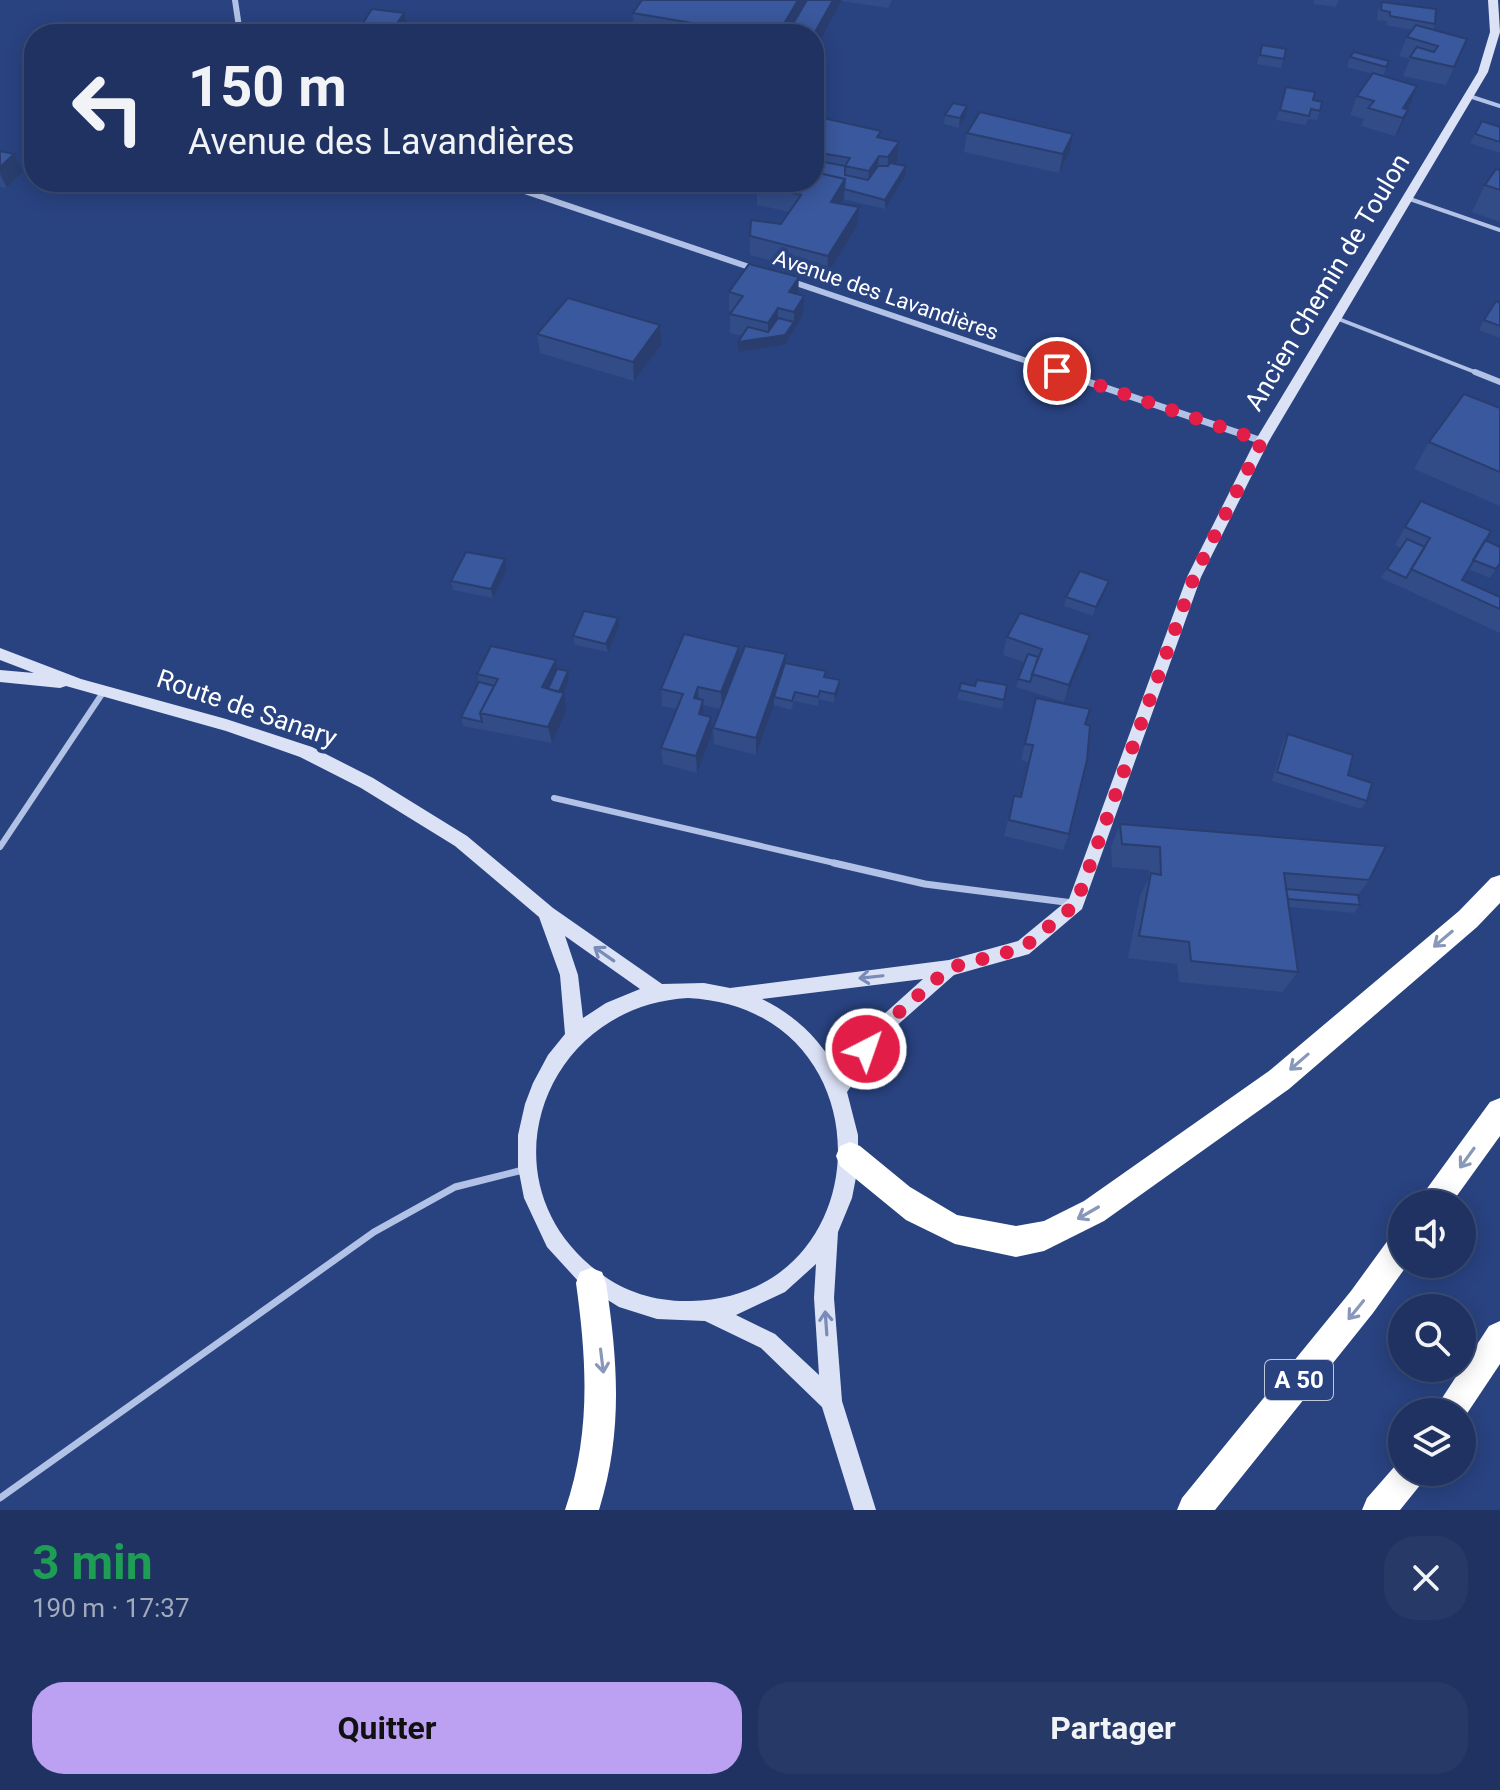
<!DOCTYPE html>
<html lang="fr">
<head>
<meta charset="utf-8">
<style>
  :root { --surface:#1f3261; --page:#273a67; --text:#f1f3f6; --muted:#a1aabd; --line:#3c4d76; --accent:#bca0f2 }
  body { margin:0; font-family:Roboto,sans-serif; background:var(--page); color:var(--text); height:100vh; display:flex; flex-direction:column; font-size:30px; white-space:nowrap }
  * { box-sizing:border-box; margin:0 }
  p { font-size:26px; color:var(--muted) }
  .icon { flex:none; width:44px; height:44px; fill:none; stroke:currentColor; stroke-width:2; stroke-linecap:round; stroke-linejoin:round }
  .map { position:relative; height:1510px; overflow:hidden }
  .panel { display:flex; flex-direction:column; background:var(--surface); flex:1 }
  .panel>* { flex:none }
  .top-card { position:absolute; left:24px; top:24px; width:800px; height:168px; border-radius:32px; box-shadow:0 4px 20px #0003,0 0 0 2px var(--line); background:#1f3261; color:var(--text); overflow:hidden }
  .tools { position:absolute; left:1388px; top:1190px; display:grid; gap:16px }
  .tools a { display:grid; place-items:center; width:88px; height:88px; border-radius:50%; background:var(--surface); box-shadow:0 4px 20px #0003,0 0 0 2px var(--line); font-size:40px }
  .pin { position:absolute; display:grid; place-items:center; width:68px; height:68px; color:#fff; margin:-34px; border:4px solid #fff; border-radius:50%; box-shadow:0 2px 8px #0007 }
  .me { position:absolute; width:88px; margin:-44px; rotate:41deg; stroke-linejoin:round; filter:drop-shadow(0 0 6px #0008) }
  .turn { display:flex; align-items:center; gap:28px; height:168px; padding:0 32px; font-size:36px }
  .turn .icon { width:104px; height:104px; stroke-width:2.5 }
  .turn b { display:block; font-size:56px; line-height:68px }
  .round { display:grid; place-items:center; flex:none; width:84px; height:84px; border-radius:32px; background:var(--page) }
  .overview { display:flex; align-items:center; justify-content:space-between; height:136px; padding:0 32px }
  h1 { font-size:48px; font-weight:700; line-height:60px; color:#1e9e55 }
  .action { display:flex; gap:16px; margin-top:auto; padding:16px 32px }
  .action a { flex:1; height:92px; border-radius:32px; background:var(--accent); color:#111; font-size:32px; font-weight:700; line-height:92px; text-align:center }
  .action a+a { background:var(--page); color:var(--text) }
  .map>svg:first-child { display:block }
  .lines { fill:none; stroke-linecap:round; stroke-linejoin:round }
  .lane-far2 { stroke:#b2c2e6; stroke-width:4 }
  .lane-far1 { stroke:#b2c2e6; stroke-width:6 }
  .lane { stroke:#b2c2e6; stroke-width:7 }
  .street-far1 { stroke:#b2c2e6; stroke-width:6 }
  .street { stroke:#b2c2e6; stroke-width:7 }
  .secondary { fill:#dbe2f6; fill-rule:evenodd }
  .highway { fill:#fff; fill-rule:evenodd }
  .wall { fill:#324c87 }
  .shaded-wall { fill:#293e6e }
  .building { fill:#3a589d; stroke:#293e6e; stroke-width:2 }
  .oneway { stroke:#8998ba }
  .oneway2 { stroke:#798bb6 }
  .route { stroke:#e11d48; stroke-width:14; stroke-dasharray:0 25.2 }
  .labels { text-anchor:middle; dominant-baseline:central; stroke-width:8; stroke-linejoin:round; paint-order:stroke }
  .far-street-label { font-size:22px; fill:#fff; stroke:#294381 }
  .shield { fill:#294381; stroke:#bfc7d9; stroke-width:2 }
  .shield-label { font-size:24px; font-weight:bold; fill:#fff }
  .street-label { font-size:26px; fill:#fff; stroke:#294381 }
</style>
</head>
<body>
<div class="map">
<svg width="1500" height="1510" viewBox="0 0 1500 1510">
  <rect width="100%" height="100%" fill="#294381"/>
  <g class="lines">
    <path class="lane-far2" d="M1469 96 1500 106
      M1407 198 1500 230
      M1336 318 1480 374"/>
    <path class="lane-far1" d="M1475 372 1500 382
      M554 798 843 865
      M0 847 104 691"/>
    <path class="lane" d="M834 863 925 884 1073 903
      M0 1498 374 1232 455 1187 523 1170"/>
    <path class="street-far1" d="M235 0 240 34
      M498 182 755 269
      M790 281 1065 374"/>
    <path class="street" d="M1059 372 1262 441"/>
    <path class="secondary" d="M1488 0H1498L1500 32 1488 72 1269 441 1201 577 1082 909 1029 954 954 975 885 1036 847 1092 858 1135V1167L852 1198 838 1232 834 1298 842 1401 876 1510H854L822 1407 761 1348 705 1321 657 1319 619 1307 579 1282 547 1247 524 1198 518 1167V1135L525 1104 533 1083 548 1055 565 1034 560 975 539 917 455 846 361 788 300 757 226 731 66 686 60 688 0 682V670L34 673 0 660V648L81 679 226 719 312 747 373 778 467 836 553 908 662 984 704 983 730 988 949 960 1018 941 1069 899 1187 577 1255 441 1478 72 1490 32ZM565 936 640 989 606 1003 583 1018 578 975ZM923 979 873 1024 838 1072C821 1040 795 1015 762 999ZM688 998C891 1008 884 1297 691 1301 658 1302 626 1293 600 1273 479 1184 542 1006 688 998ZM816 1264 814 1298 819 1375 775 1334 736 1315 785 1292Z"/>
    <path class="highway" d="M1500 875V903L1477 927 1289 1089 1104 1221 1044 1251 1016 1257 955 1244 906 1220 840 1166 836 1156 840 1146 850 1142 860 1146 910 1187 957 1215 1016 1226 1044 1221 1084 1201 1269 1071 1459 911 1491 878Z
      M1500 1098V1136L1451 1204H1418L1423 1194 1490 1102Z
      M1402 1232V1264H1408L1373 1313 1215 1510H1177L1182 1498 1351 1291 1391 1236Z
      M591 1268 602 1272 606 1283C618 1362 623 1433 599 1510H565C591 1434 587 1362 576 1283L580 1272Z
      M1500 1321V1364L1462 1421V1412H1433L1489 1326Z
      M1402 1458V1472H1425L1421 1484 1400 1510H1362L1367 1498Z"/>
  </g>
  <path class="wall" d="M642 0H892L888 8 842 1 814 34H634L633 13Z
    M1314 0H1339L1336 7 1314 4Z
    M1382 2 1435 24 1433 30 1467 39 1446 85 1403 76 1410 59 1399 56 1407 37 1412 30 1386 25 1387 21 1377 20 1378 11Z
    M1262 45 1286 49 1281 68 1257 64Z
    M1350 57 1389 61 1383 76 1410 105 1406 110 1400 129 1395 136 1361 126 1364 119 1350 115 1357 96 1373 74 1347 67Z
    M1286 87 1313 100 1320 111 1317 120 1308 119 1306 125 1276 120Z
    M945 115 966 116 959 128 944 124Z
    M814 116 881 138 899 142 897 161 895 164 906 166 905 176 885 209 843 199 840 204 857 226 827 275 750 255V236L781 224 790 212 757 205V186L814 182Z
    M1500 127V153L1470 143 1475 134Z
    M967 133 1069 153 1059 173 964 152Z
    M0 151 14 154 23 172 7 188 0 187Z
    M1500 169V222L1472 212 1485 185Z
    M729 292 798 295 803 315 785 345 738 352 742 336 730 333V314L732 312 729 311Z
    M1500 303V338L1479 330 1484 320Z
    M660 325 662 344 634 381 540 353 537 334Z
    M1500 408V506L1414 469 1429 442Z
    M1405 527 1485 540 1496 569 1490 578 1468 569 1462 580 1500 597V633L1401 587 1402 586 1401 587 1381 578 1401 548 1395 545Z
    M507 569 493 598 453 590 451 581Z
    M1106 590 1093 616 1064 606 1066 597Z
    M618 618 619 627 608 652 575 645 573 636Z
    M1007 637 1085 652 1064 702 1016 687 1024 662 1003 655Z
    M739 661 785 663 826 671 825 677 840 680 839 689 834 703 819 699 818 706 794 701 791 710 774 705 756 755 714 744 713 728 720 709 703 705 704 715 712 734 697 773 663 764 661 748 677 709 662 706 661 689Z
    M557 669 568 671 569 680 564 693 567 710 552 743 463 726 461 717 479 682 477 674Z
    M961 683 975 686 1007 685 1002 709 957 699Z
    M1036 698 1085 724 1069 834 1063 850 1004 836 1014 796 1020 797 1028 762 1021 760Z
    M1288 734 1348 775 1367 801 1361 809 1272 781 1283 742Z
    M1120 824 1369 880 1358 895 1360 905 1354 913 1289 907 1298 972 1282 992 1179 982 1177 964 1128 958 1140 896 1149 878V870L1112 867 1111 847Z"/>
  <path class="shaded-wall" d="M798 0H817L797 34H778Z
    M833 0H842L814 51V34Z
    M404 13 408 31 406 34H390Z
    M1417 86 1410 105 1401 117 1403 108Z
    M967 106 966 116 959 128 960 118Z
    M1408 110 1400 129 1395 136 1403 118Z
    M1073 134 1069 153 1059 173 1063 154Z
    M899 142 897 161 887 176 888 157Z
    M14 154 23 172 7 188 0 174V167Z
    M879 156 877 175 867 190 869 171Z
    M906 166 905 176 885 209V200Z
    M845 179 844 198 830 220 831 202Z
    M859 207 857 226 827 275 828 256Z
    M799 277 798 296 789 292Z
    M804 296 803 315 785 345 738 352V342L768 338V323L778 308V327L794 322V312Z
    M660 325 662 344 634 381 633 362Z
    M505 559 507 569 493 598 491 589Z
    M1109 581 1106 590 1093 616 1096 607Z
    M618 618 619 627 608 652 606 644Z
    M1090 635 1085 652 1064 702 1069 685Z
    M739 647V664L722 709 721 692Z
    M786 654 785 672 774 697V705L756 755V738Z
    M556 660 559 677 549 697 542 687Z
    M568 671 569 680 564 693 567 710 552 743 548 727 556 699Z
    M840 680 839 689 834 703 835 694Z
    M698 687 699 704 694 698Z
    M703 700 704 718 699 714Z
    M711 717 712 734 697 773 696 756Z"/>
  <path class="building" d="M642 0H798L778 34H757L633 13Z
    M807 0H833L814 34H787Z
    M1382 2 1436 9 1435 24 1390 16V12L1381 10Z
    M372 9 404 13 390 34H356Z
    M1416 25 1467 39 1454 67 1410 57 1417 47 1434 52 1438 46 1407 37Z
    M1262 45 1286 49 1284 59 1260 55Z
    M1354 52 1389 61 1386 67 1350 57Z
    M1373 73 1417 86 1403 108 1408 110 1403 118 1368 108 1374 101 1357 96Z
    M1286 87 1315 92 1313 100 1322 102 1320 111 1311 109 1309 116 1280 110Z
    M953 103 967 106 960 118 945 115Z
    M980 112 1073 134 1063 154 967 133Z
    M814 116 881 131 877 137 899 142 888 157 879 156 869 171 845 166 850 158 814 152Z
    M1482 121 1500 127V142L1475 134Z
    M0 151 14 154 0 167Z
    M814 160 845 166V175L868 180 878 166H888L890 163 906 166 885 200 844 189 845 179 814 172Z
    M1496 169 1500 170V190L1485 185Z
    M814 172 845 179 831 202 859 207 828 256 750 236 751 220 781 224 801 195 757 186 760 182H814Z
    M749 264 799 277 789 292 804 296 794 312 778 308 768 323 730 314 743 296 729 292Z
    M568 298 660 325 633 362 537 334Z
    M1496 301 1500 303V326L1484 320Z
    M778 318 794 322 785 335 738 342 748 327 768 332Z
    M1464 394 1500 408V472L1429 442Z
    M1421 501 1491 531 1462 580 1500 597V609L1411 569 1430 538 1405 527Z
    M1407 539 1425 547 1406 578 1387 569Z
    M1485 540 1500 547V563L1496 569 1473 560Z
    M466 552 505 559 491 589 451 581Z
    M1080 571 1109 581 1096 607 1066 597Z
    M584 611 618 618 606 644 573 636Z
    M1020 613 1090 635 1069 685 1032 674 1042 649 1007 637Z
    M684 634 739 647 721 692 698 687 694 698 703 700 699 714 711 717 696 756 661 748 683 694 661 689Z
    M491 646 556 660 542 687 564 693 548 727 480 713 498 679 477 674Z
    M745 646 786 654 756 738 713 728Z
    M1028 654 1038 657 1030 682 1018 679Z
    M785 663 826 671 824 677 840 680 835 694 820 691 818 697 795 692 792 701 774 697Z
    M557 669 568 671 559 692 548 689Z
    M977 680 1007 685 1004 700 959 690 961 683 975 686Z
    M479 682 494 686 480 713 482 722 461 717Z
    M1036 698 1090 709 1085 724 1090 726 1087 760 1069 834 1009 820 1014 796 1021 797 1033 745 1025 744Z
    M1288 734 1353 755 1348 775 1372 783 1367 801 1277 772Z
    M1120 824 1386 846 1369 880 1284 873 1298 972 1191 961 1189 942 1139 936 1151 873 1161 875 1160 847 1122 844Z
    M1286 889 1358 895 1360 905 1288 899Z"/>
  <defs><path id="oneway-shaft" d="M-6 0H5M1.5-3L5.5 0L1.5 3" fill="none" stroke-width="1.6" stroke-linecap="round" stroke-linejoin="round" transform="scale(2)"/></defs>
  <g class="oneway">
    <use href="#oneway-shaft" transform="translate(1443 939) rotate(140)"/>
    <use href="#oneway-shaft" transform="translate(1299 1062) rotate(139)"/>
    <use href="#oneway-shaft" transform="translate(1467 1158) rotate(126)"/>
    <use href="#oneway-shaft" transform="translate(1088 1213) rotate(150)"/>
    <use href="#oneway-shaft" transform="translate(1356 1310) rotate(129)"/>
    <use href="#oneway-shaft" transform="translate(602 1361) rotate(83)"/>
  </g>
  <g class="oneway2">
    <use href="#oneway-shaft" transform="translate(604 954) rotate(-145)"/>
    <use href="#oneway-shaft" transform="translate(871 977) rotate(174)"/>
    <use href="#oneway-shaft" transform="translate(826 1323) rotate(-94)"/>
  </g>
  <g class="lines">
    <path class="route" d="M866 1049 879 1030 949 968 1023 948 1076 904 1194 577 1262 441 1057 371"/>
  </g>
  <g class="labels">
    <g class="far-street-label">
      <text transform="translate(886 295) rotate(19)">Avenue des Lavandières</text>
    </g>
    <rect class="shield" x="1265" y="1360" width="68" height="40" rx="6"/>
    <g class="shield-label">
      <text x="1299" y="1380">A 50</text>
    </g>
    <g class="street-label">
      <text transform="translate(1327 282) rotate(-59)">Ancien Chemin de Toulon</text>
      <text transform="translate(247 708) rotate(19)">Route de Sanary</text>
    </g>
  </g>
</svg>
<div class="tools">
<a><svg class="icon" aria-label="sound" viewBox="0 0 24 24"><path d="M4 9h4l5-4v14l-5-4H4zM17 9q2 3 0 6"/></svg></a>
<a><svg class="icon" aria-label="search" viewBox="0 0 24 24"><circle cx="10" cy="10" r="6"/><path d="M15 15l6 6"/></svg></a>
<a><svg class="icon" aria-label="layers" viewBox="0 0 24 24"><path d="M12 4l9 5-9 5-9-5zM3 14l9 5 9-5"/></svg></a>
</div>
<div class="pin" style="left:1057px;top:371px;background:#d93025"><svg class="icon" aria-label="arrive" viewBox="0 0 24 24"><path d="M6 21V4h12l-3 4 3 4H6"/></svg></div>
<svg class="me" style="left:866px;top:1049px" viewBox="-20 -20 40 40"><circle r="17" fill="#e11d48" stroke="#fff" stroke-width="3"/><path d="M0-11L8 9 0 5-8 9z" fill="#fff"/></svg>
<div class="top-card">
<div class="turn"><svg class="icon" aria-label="left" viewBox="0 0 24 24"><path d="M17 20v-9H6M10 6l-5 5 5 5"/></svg><div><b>150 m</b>Avenue des Lavandières</div></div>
</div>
</div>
<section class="panel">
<div class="overview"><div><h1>3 min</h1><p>190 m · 17:37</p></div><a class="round"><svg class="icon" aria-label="close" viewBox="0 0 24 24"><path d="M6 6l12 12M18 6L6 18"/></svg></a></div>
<div class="action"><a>Quitter</a><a>Partager</a></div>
</section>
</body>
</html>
